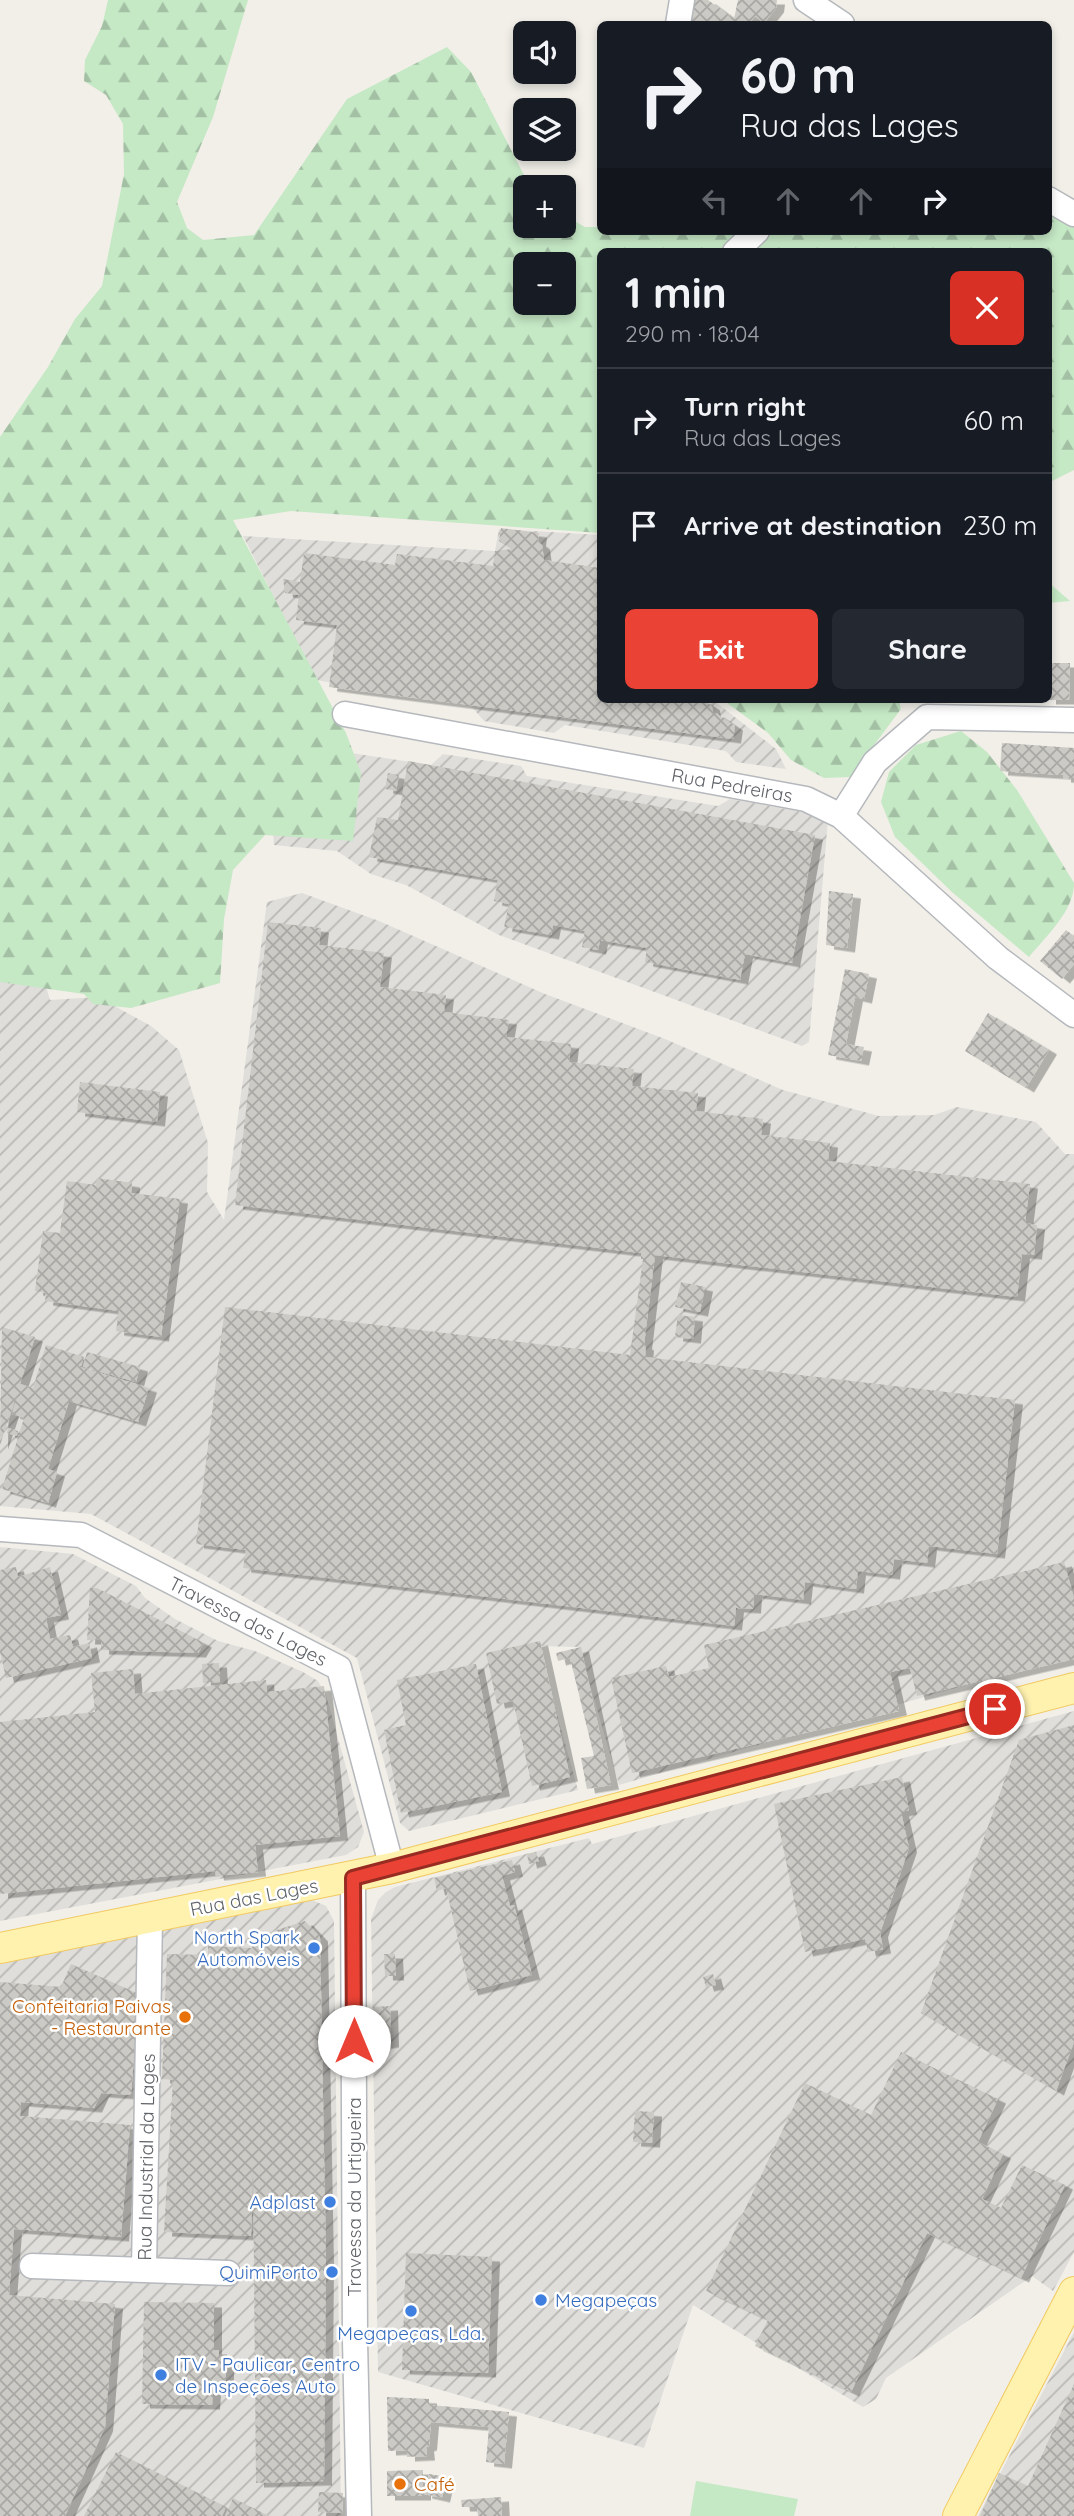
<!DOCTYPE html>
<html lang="en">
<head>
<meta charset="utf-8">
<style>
  :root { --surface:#171b24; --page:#242831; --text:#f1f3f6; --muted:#9ea1a6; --line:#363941; --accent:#ea4335 }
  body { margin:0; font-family:Quicksand,sans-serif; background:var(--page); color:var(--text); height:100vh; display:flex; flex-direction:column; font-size:26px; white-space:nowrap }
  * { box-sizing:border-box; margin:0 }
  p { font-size:23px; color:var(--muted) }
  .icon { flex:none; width:38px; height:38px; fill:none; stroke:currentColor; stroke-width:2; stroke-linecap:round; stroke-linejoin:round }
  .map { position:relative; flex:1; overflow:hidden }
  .details { position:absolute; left:597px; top:248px; width:455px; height:455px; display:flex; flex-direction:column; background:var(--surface); border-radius:10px; box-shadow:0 4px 10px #0003 }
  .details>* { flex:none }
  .guide { position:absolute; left:597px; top:21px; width:455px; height:214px; border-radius:10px; box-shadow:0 4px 10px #0003; background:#171b24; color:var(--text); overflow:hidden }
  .tools { position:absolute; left:513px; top:21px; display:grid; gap:14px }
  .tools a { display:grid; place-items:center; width:63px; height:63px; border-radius:10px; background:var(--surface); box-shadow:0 4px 10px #0003; font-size:35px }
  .pin { position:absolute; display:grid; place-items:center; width:60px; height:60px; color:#fff; margin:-30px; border:4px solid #fff; border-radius:50%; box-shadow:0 2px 7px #0007 }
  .me { position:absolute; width:77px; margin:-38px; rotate:0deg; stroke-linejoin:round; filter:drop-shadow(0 0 5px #0008) }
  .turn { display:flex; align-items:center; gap:24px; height:147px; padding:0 28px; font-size:32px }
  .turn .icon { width:91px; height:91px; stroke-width:2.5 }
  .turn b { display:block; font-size:49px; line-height:60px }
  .lanes { display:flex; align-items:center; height:66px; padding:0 28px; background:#0003; justify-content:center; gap:35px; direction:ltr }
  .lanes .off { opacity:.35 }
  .round { display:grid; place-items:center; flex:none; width:74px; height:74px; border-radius:10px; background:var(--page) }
  .overview { display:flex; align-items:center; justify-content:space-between; height:119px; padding:0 28px }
  h1 { font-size:42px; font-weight:800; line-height:52px }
  .primary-button { display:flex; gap:14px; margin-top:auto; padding:14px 28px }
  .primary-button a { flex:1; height:80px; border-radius:10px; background:var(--accent); color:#fff; font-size:28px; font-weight:800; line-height:80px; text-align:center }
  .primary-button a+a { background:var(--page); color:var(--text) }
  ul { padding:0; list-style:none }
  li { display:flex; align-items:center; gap:21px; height:105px; padding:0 28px; border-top:2px solid var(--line) }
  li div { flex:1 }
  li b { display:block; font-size:26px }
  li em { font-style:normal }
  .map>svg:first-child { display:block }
  .industrial { fill:url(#industrial-furrows) }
  .green { fill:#c5e8c5 }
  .forest { fill:url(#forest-firs); fill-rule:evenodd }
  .building { fill:url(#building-cross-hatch); filter:url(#shadow) }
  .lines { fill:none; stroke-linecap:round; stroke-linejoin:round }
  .minor-casing { stroke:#b5b8bc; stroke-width:27 }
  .major-casing { stroke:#f2c960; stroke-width:32 }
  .minor { stroke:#fff; stroke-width:24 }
  .major { stroke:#fff2af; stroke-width:30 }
  .route-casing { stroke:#982c22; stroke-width:18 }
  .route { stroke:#ea4335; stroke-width:12 }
  .shop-dot { fill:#3f7fe0; stroke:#fff; stroke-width:2.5 }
  .food-dot { fill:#e8710a; stroke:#fff; stroke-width:2.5 }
  .labels { text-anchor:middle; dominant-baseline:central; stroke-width:5; stroke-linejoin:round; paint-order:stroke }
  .street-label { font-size:19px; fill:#5f6368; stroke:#fff }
  .shop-label { font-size:19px; fill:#366cbe; stroke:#fff; text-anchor:end }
  .food-label { font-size:19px; fill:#c56008; stroke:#fff; text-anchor:end }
</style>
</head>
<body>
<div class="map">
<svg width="1074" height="2516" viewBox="0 0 1074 2516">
  <defs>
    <pattern id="industrial-furrows" width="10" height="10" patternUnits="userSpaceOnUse" patternTransform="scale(1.75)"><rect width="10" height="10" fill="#e0deda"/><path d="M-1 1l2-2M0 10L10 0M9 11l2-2" fill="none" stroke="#b9b8b5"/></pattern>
    <pattern id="forest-firs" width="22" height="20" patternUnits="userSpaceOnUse" patternTransform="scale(1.75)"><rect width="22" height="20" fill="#c5e8c5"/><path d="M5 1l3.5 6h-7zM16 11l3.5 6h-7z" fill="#a3c0a4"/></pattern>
    <pattern id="building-cross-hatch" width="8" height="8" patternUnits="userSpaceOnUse" patternTransform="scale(1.75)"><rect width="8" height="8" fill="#cccac5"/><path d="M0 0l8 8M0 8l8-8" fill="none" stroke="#a9a8a4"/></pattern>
    <filter id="shadow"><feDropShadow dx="8" dy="4.5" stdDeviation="0" flood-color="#0004"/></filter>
  </defs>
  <rect width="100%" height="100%" fill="#f1efe8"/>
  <path class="industrial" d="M499 529 600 535V700H713L776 749 786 769 736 762 726 751 565 725 554 733 484 721 471 706 316 680 351 753 431 765 443 754 521 766 527 776 718 806 730 799 814 814 828 819 809 1042 802 1046 499 935 406 885 371 874 337 851 274 845 262 703 315 679 243 536 495 551Z
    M302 893 379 921 545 994 665 1039 783 1090 879 1116 934 1115 957 1107 1036 1122 1065 1154H1074V1654L619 1785 579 1647 541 1646 542 1660 578 1790 409 1831 400 1823 357 1658 91 1514 0 1506V936L29 931 50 1000 98 997 151 1026 179 1050 208 1143 207 1192 224 1220 267 902Z
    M0 1547 73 1554 136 1586 145 1598 175 1619 218 1641 255 1651 303 1672 318 1681 326 1695 364 1832 358 1847 346 1855 0 1921Z
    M1074 1711V2252L1053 2291 1032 2276 886 2378 876 2399 863 2407 693 2305 644 2448 378 2372 371 1919 378 1900 386 1892 395 1887 589 1838 592 1844Z
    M307 1898 326 1906 334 1921 341 2516H0V1963Z
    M1074 2332V2516H978Z"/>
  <path class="green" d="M696 2481 798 2499 794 2516H690Z"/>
  <path class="forest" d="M108 0H248L213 117 177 202 187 228 203 240 254 235 347 99 447 47 471 72 526 179 534 187H525V226H564V215L585 227H600V231H1048V199L1074 214V470L1048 483V252H600V533L291 511 233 520 346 733 361 773 353 841 265 835 233 870 224 919 220 983 131 1008 93 1004 84 994 0 982V437L48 367 75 319 102 286 124 174 123 124 106 95 84 81 85 60 102 26ZM525 264H564V303H525Z
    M1048 582 1070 601 1048 603Z
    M723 700H899L901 709 850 777 824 778 791 760 768 733Z
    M961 731 987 752 1017 790 1074 883C1074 911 1047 935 1029 957L952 892 895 837 881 802 889 772 916 745Z"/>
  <path class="building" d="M692 0H708L734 19 738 0H777L776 8 764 23 755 16 749 24H685Z
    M501 528 539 533 538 542 542 545 544 560 600 568V700H703L712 706 713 713H716L735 726 733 739 329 687 337 625 296 620 299 595 285 593 283 579 300 582 304 553 395 565 397 554 493 566 495 551 511 549 499 541Z
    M1048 663H1070L1069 700H1048Z
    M1002 743 1074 748V779L1063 778V775L1000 771Z
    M408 761 815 835 792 963 745 954 740 980 645 962 647 948 600 940 598 950 582 947 585 931 553 925 551 935 504 927 509 904 494 901 498 880 369 857 377 817 398 820Z
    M388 773 399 775 396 791 385 789Z
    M829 891 853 894 847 948 826 945Z
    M268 922 321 928 319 945 384 953 380 987 446 995 444 1012 509 1020 506 1037 571 1044 569 1062 634 1069 632 1086 698 1093 696 1111 763 1119 761 1135 830 1143 828 1161 1030 1184 1025 1223 1037 1225 1034 1255 1022 1254 1017 1297 655 1255 644 1345 646 1346 645 1357 1015 1400 997 1554 929 1546 927 1563 894 1559 892 1575 858 1571 856 1589 805 1582 803 1600 754 1594 753 1609 736 1608 734 1626 243 1568 246 1550 196 1544 225 1307 630 1355 643 1259H641V1253L235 1205Z
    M1066 930 1074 936V964L1062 979 1040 961Z
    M845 969 869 974 864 999 855 997 846 1044 864 1047 861 1061 828 1055Z
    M988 1013 1049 1050 1026 1088 965 1051Z
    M80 1082 160 1092 157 1122 77 1112Z
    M97 1178 132 1183 131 1193 180 1199 161 1337 116 1331 119 1311 45 1301 46 1293 35 1291 43 1231 60 1233 67 1181 96 1185Z
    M681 1282 705 1287 700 1312 675 1307Z
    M678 1315 695 1317 693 1339 675 1337Z
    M2 1327 35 1337 20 1384 33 1388 46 1345 84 1357 81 1366H77L149 1388 138 1422 69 1401 48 1469 57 1472 48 1503 2 1489 24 1418 12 1414 17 1395 0 1445Z
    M87 1352 140 1367 136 1382 83 1367Z
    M8 1428 18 1431 17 1436 7 1433Z
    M1064 1562 1074 1598V1659L917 1696 910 1668 890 1672 899 1711 632 1773 611 1678 666 1666 669 1677 709 1668 704 1645Z
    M16 1567 18 1577 50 1567 61 1615 46 1618 50 1639 70 1635 73 1647 89 1643 92 1658 6 1678 0 1652V1570Z
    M90 1588H97L204 1643 198 1653 101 1650V1640H87Z
    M540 1641 570 1777 532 1786 513 1701 497 1704 486 1653Z
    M581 1647 611 1785 587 1789 581 1758 594 1756 570 1658 558 1661 556 1653Z
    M219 1663 220 1682 203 1683 202 1664Z
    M476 1664 502 1792 401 1813 384 1730 406 1725 397 1680Z
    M133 1669 135 1694 266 1680 267 1692 324 1686 340 1836 255 1845 258 1872 216 1876 215 1871 0 1894V1722L95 1712 91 1673Z
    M1074 1725V2042L1056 2091 921 2013 1019 1740Z
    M902 1777 909 1810 901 1812 909 1848 880 1933 883 1949 868 1952 865 1939 805 1952 774 1804Z
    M536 1852 539 1861 529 1864 527 1854Z
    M512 1860 515 1872 502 1876 510 1906 514 1905 532 1975 470 1991 446 1888 437 1891 434 1878Z
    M305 1921 320 1937 326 2260 324 2481 256 2483 253 2165 251 2236 164 2232 173 2080 162 2079 167 1954 208 1955V1946L252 1948V1938Z
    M384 1954H395L396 1976H385Z
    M71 1964 139 1994 131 2095 101 2093 94 2108 21 2102 20 2116 130 2125 121 2237 14 2229 9 2295 115 2304 105 2427 65 2516H0V1982L61 1987Z
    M713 1974 716 1985 706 1987 703 1977Z
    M390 2006 391 2043 374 2046 373 2007Z
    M901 2052 998 2099 978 2142 1003 2154 982 2199 1001 2208 1022 2165 1065 2185 1021 2278 927 2233 851 2392 755 2346 768 2320 706 2291 805 2083 871 2115Z
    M635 2111 654 2112 652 2143 633 2142Z
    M406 2253 492 2257 488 2373 402 2370Z
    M144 2302 214 2303V2350H219V2356H226V2391H213L212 2405 142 2404Z
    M1074 2384V2516H980L999 2473 1028 2486Z
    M387 2397 429 2399V2415L430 2405 509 2412 504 2464 486 2462 489 2427 431 2422 429 2446 426 2447 427 2456 407 2457V2450L388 2451Z
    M116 2452 226 2507 222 2516H84Z
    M423 2470V2496H387V2471Z
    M429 2474 447 2477 442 2498 424 2494Z
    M319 2492 343 2493 342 2513 318 2512Z
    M501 2497 502 2516H478L477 2507H462L461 2500Z
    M233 2498 269 2516H225Z"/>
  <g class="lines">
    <g class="minor-casing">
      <path id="minor" d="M806 0 842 24
        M678 24 682 0
        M1048 199 1074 214
        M735 252 757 231
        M345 714 806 799 841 816 998 958 1074 1015
        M841 816 875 762 927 717 1074 720
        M0 1529 81 1535 339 1668 392 1868
        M353 1878 355 2341 359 2516
        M32 2266 228 2273
        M144 2270 150 1917"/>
    </g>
    <g class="major-casing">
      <path id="major" d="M0 1948 392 1868 1074 1688
        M958 2516 1074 2292"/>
    </g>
    <use href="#minor" class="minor"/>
    <use href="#major" class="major"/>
  </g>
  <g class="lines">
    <g class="route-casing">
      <path id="route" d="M354 2041 353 1878 995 1709"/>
    </g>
    <use href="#route" class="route"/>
  </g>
  <g class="shop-dot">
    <circle cx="314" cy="1948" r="7"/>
    <circle cx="330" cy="2202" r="7"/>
    <circle cx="332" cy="2272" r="7"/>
    <circle cx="541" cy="2300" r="7"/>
    <circle cx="411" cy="2311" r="7"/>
    <circle cx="161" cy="2375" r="7"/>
  </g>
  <g class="food-dot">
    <circle cx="185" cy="2017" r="7"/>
    <circle cx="400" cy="2484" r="7"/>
  </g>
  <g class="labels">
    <g class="street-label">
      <text transform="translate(732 785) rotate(10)">Rua Pedreiras</text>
      <text transform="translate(248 1621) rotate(27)">Travessa das Lages</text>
      <text transform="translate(254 1897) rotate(-11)">Rua das Lages</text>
      <text transform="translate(146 2157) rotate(-89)">Rua Industrial da Lages</text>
      <text transform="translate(354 2197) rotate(-90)">Travessa da Urtigueira</text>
    </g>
    <g class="shop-label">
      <text x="300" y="1937">North Spark<tspan x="300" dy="22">Automóveis</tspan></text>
      <text x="316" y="2202">Adplast</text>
      <text x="318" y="2272">QuimiPorto</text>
      <text x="555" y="2300" text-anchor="start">Megapeças</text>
      <text x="411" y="2333" text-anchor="middle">Megapeças, Lda.</text>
      <text x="175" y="2364" text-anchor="start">ITV - Paulicar, Centro<tspan x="175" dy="22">de Inspeções Auto</tspan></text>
    </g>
    <g class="food-label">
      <text x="171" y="2006">Confeitaria Paivas<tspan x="171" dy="22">- Restaurante</tspan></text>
      <text x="414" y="2484" text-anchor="start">Café</text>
    </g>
  </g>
</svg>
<div class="tools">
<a><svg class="icon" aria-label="sound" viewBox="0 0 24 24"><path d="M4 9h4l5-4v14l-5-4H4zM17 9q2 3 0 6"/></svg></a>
<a><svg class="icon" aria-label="layers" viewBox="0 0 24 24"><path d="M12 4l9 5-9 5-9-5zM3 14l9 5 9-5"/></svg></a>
<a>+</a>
<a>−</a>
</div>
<div class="pin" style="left:995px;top:1709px;background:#d93025"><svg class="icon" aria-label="arrive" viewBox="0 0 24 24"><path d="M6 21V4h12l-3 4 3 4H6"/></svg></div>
<svg class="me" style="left:354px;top:2041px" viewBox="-20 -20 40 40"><circle r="19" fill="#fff"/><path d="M0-13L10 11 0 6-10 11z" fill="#ea4335"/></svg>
<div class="guide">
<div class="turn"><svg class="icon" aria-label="right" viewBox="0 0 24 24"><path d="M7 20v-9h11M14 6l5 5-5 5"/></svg><div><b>60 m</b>Rua das Lages</div></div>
<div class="lanes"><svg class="icon off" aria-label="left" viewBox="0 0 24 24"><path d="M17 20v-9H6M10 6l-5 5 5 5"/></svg><svg class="icon off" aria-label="ahead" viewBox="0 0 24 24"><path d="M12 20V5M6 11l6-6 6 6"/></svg><svg class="icon off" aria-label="ahead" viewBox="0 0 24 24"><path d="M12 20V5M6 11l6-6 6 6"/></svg><svg class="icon" aria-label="right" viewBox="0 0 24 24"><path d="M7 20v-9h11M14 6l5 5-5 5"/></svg></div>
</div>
<section class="details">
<div class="overview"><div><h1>1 min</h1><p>290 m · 18:04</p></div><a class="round" style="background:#d93025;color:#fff"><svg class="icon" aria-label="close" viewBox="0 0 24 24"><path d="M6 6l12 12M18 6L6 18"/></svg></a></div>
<ul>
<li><svg class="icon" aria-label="right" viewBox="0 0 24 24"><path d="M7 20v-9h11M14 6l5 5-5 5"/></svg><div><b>Turn right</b><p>Rua das Lages</p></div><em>60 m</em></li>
<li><svg class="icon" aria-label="arrive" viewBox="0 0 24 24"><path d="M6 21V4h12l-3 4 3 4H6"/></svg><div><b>Arrive at destination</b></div><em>230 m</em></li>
</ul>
<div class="primary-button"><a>Exit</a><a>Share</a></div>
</section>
</div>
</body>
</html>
